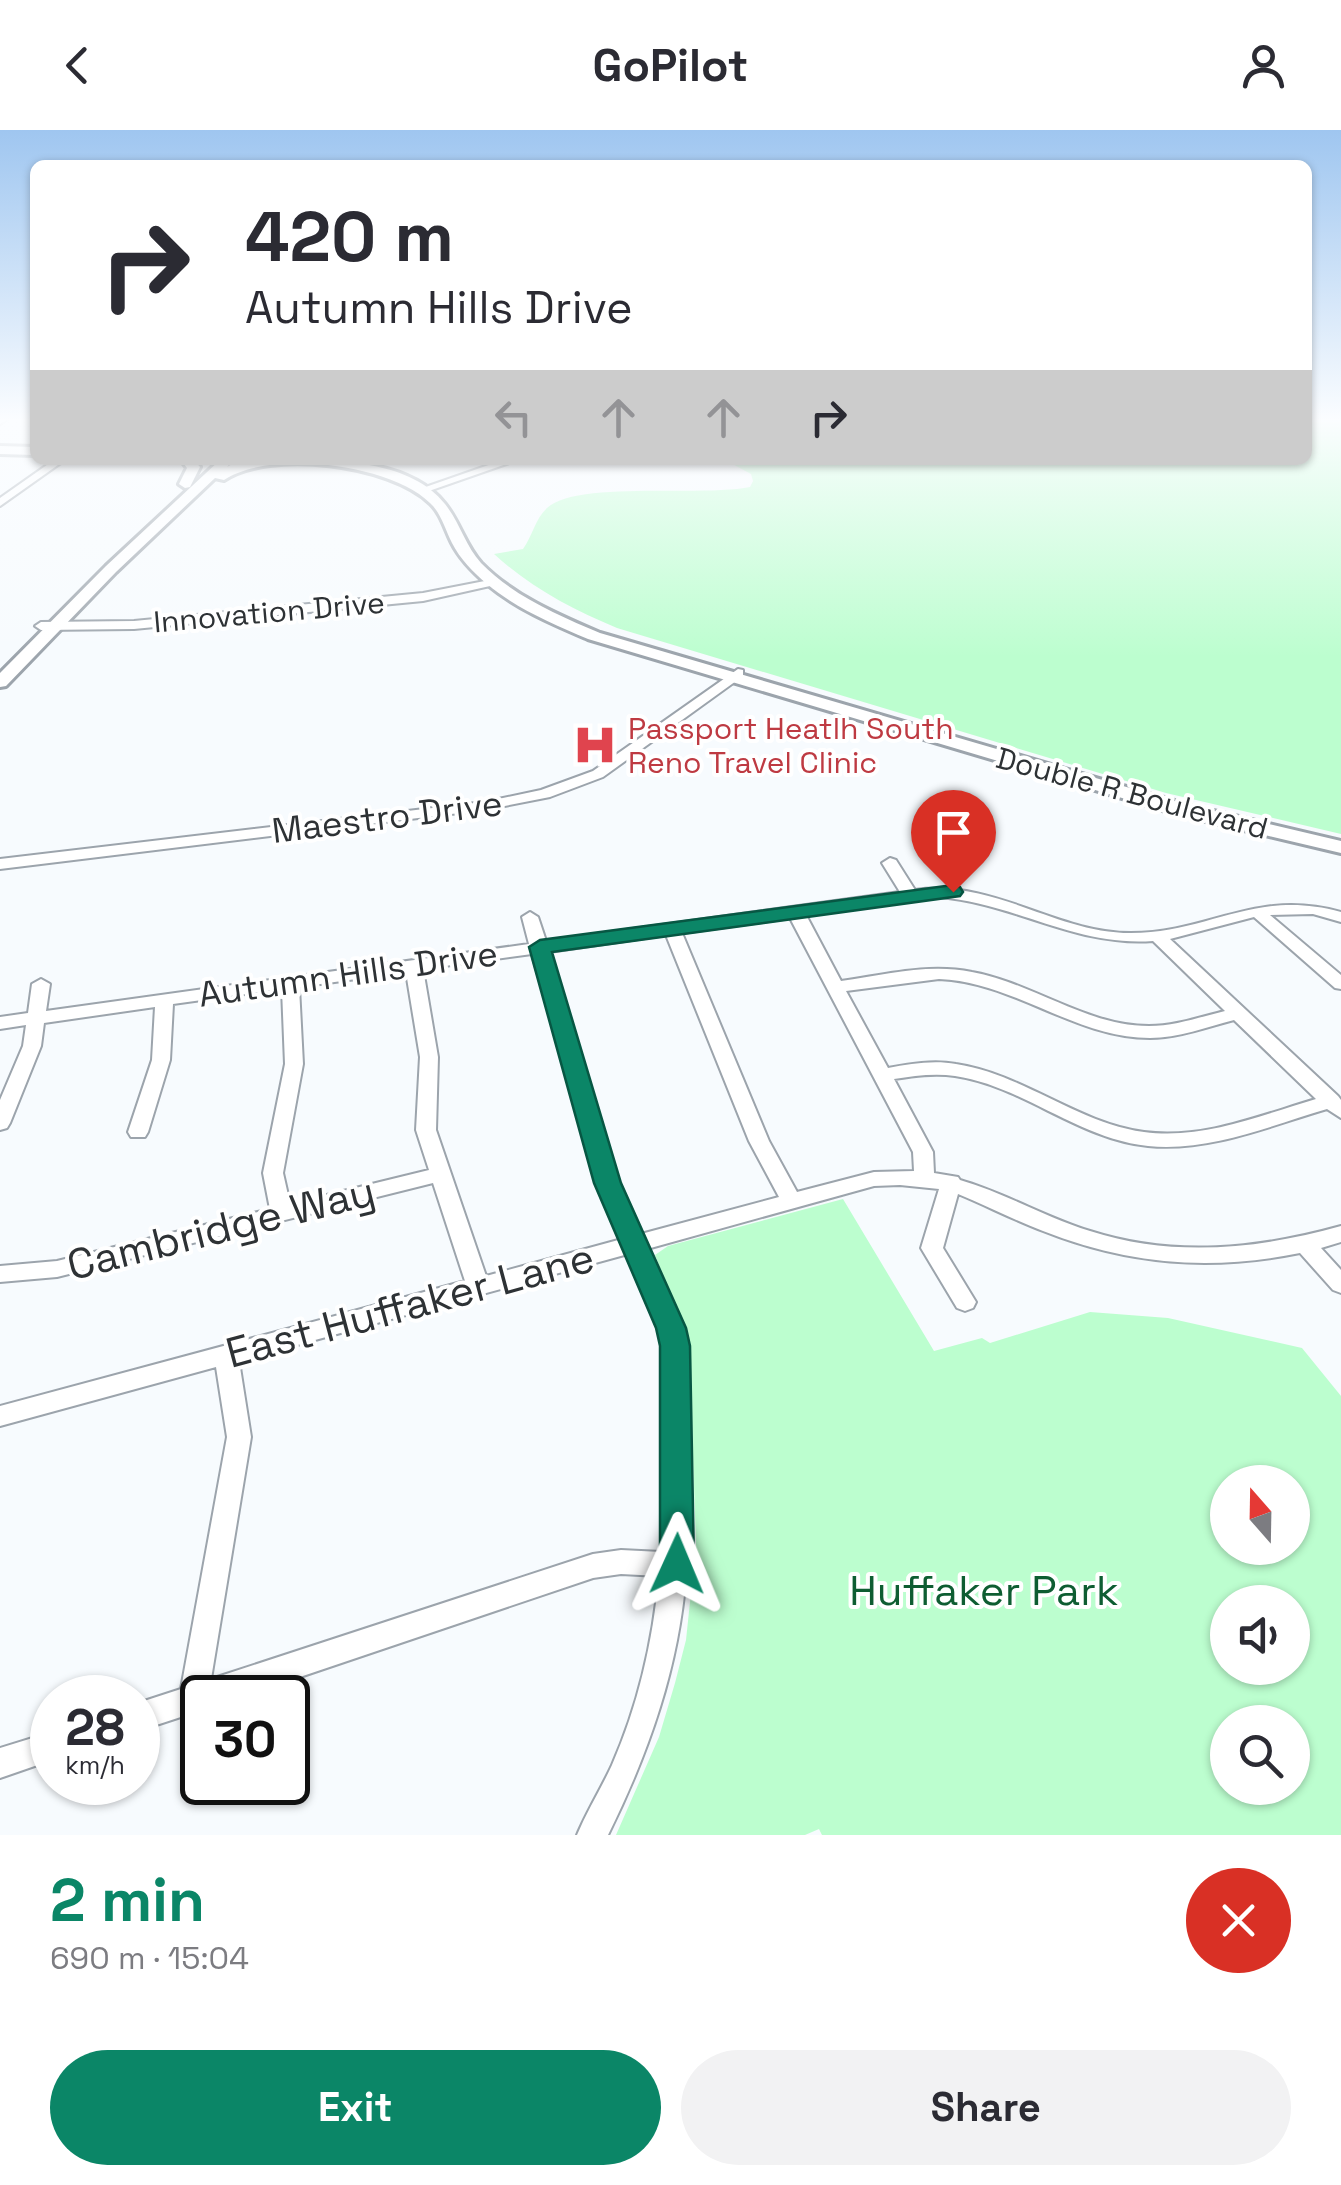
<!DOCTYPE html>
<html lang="en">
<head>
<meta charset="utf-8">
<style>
  :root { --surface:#fff; --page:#f2f2f3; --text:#2b2b33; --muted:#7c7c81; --accent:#0b8667 }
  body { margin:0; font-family:"Space Grotesk",sans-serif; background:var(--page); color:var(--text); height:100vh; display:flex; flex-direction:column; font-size:38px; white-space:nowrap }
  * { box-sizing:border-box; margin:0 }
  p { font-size:32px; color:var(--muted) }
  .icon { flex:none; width:55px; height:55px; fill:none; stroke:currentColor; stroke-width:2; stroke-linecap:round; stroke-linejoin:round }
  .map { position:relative; height:1705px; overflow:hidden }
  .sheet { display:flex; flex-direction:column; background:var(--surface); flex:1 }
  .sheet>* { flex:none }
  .banner { position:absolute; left:30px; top:30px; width:1282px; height:305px; border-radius:15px; box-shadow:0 2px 8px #0004; background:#fff; color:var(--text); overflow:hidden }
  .needle { width:65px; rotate:340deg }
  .fabs { position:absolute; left:1210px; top:1335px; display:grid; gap:20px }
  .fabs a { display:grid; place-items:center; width:100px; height:100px; border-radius:50%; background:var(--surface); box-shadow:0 2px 8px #0004; font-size:50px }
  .speed { position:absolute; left:30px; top:1545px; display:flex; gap:20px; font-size:50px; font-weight:700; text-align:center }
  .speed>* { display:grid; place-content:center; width:130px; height:130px; border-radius:50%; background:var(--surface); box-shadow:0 2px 8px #0004; line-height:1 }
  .speed small { font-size:25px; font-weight:400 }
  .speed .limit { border:5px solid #111; border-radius:15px; background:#fff; color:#111 }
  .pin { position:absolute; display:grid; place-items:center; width:85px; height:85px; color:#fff; margin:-102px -42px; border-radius:50% 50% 50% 0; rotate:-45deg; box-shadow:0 0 10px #0007 }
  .pin .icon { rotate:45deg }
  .me { position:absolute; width:110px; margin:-55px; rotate:1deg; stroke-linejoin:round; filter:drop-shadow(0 0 8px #0008) }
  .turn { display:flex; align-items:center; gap:35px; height:210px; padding:0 50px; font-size:45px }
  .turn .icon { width:130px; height:130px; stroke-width:2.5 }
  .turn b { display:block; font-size:70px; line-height:85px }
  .lanes { display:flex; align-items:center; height:95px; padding:0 50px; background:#0003; justify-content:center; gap:50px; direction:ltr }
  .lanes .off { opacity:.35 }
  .round { display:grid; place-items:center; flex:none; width:105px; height:105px; border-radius:52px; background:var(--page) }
  .headline { display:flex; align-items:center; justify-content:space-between; height:170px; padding:0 50px }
  h1 { font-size:60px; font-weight:700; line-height:75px; color:var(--accent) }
  .button { display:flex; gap:20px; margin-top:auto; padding:20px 50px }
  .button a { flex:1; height:115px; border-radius:60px; background:var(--accent); color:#fff; font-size:40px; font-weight:700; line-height:115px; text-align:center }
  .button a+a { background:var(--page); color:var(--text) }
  header { display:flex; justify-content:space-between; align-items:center; height:130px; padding:0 50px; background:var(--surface); font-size:45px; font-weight:700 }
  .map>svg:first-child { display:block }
  .green { fill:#bcfecf; fill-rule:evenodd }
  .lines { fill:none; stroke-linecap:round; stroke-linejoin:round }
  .minor-casing { stroke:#9ca4ac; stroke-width:4 }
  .major-casing { stroke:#9ca4ac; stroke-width:6 }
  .minor { fill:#fff; fill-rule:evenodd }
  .major { fill:#fff; fill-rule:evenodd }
  .route { fill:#0b8667; stroke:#075743; stroke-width:2.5 }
  .labels { text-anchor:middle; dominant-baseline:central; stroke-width:8; stroke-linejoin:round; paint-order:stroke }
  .far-street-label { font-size:30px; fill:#2e3235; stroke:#fff }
  .far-health-label { font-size:30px; fill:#be3a42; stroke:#fff; text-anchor:start }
  .street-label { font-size:35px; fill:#2e3235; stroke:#fff }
  .near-street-label { font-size:42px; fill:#2e3235; stroke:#fff }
  .near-park-label { font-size:42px; fill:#0e5d32; stroke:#fff }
</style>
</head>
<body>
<header><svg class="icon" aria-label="back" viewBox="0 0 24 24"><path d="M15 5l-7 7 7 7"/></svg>GoPilot<svg class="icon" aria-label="person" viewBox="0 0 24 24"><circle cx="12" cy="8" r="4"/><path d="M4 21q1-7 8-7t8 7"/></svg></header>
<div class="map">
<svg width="1341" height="1705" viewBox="0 0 1341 1705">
  <rect width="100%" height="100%" fill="#f7fbfe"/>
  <path class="green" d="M1308 288H1341V704L1166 663 617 498C571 479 530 457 494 424L523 419C532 407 535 389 547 378 576 350 705 367 750 357L753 351 751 344 725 330H1308Z
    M843 1069 934 1221 982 1208 990 1213 1090 1182 1168 1188 1302 1218 1341 1266V1705H822L819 1699 805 1705H616L659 1607 675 1553 686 1510 696 1415 689 1211 655 1125 668 1116ZM1292 1352V1418H1228V1352ZM1292 1472V1538H1228V1472ZM1292 1592V1658H1228V1592Z"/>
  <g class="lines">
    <g class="minor-casing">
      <path id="minor" d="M0 288H9L0 294Z
        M54 330H65L0 376V368Z
        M503 330H518L426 362 417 360Z
        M495 449 499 450V454L423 471 134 499 41 500 35 496 41 492 134 491 423 463Z
        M738 539 743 540V546L603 647 550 667 484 680 0 739V729L484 672 541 660 593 641Z
        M890 728 896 730 915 760C995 749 1055 803 1131 803 1210 803 1256 758 1341 782V792L1313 784 1270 785 1341 845V859L1335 858 1254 787 1170 809 1338 966 1341 970V988L1327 979C1269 996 1210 1022 1148 1016 1078 1009 1023 956 955 946 934 943 914 946 894 949L933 1022 934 1043 958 1047 960 1050C1005 1063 1045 1087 1090 1101 1174 1128 1258 1119 1341 1096V1112L1321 1118 1341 1140V1163L1333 1160 1300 1123C1211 1141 1128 1135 1043 1101 1014 1090 987 1076 958 1064L943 1118 976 1172 973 1178 965 1181 957 1178 921 1118 939 1059 900 1055 874 1056 647 1119 682 1198 686 1216 689 1348 687 1428 690 1435 686 1444C679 1537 649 1622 608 1705H577C587 1681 601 1659 612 1635 638 1576 653 1511 659 1446L621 1444 593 1448 238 1568H202V1580L138 1601V1573L181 1559 227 1307 216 1237 0 1296V1276L465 1151 433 1053 57 1147 0 1152V1136L57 1131 270 1079 263 1043 285 934 282 859 173 874 170 930 148 1002 145 1007H131L128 1002 152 930 155 877 44 893 41 916 10 993 7 998 0 1000V970L23 916 26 895 0 899V887L28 883 32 854 41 849 50 854 46 881 529 814 522 787 530 782 538 787 546 811 900 762 882 733ZM937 767C1013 772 1075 817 1153 811L1225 881C1200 887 1175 896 1149 896 1086 896 1033 853 972 842 928 833 884 845 841 851L806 785ZM790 788 913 1022 914 1041 874 1042 797 1062 769 1011 682 803ZM666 805 749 1011 779 1067 641 1104 618 1053 549 822ZM532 824 598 1053 622 1109 486 1146 436 1000 438 927 423 839ZM406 842 420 927 416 1000 429 1040 290 1074 283 1043 303 934 299 857ZM939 849C1014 852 1075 908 1150 908 1178 908 1207 897 1234 890L1316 969C1261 985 1203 1010 1144 1002 1077 993 1023 944 956 934 933 930 910 934 888 938L846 861ZM628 1124 660 1198 664 1216V1348L661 1422 621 1420 593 1424 211 1549 251 1307 239 1231Z
        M52 1602V1630L0 1648V1618Z"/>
    </g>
    <g class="major-casing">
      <path id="major" d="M0 316 35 317V325L0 324Z
        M181 330H194L200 337 190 357 185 358 179 354 187 338Z
        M220 330H233L227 337C245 325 274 330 295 330 343 330 412 332 445 374 460 393 465 415 481 433 513 466 558 485 600 503L1188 675 1341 711V723L1176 684 588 509C553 494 517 479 487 454 473 442 460 429 452 413 445 399 441 383 430 373 390 334 270 319 224 350L215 348 116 442 6 556 0 557V543L106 436Z"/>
    </g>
    <use href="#minor" class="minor"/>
    <use href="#major" class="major"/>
  </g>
  <linearGradient id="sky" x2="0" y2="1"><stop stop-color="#9fc6f0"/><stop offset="0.55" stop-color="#fbfdff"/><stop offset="1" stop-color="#fbfdff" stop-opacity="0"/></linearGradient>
  <rect width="1341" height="527" fill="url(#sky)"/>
  <path class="route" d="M953 755 960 757 963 762 960 766 552 822 621 1053 686 1198 690 1216 694 1434 689 1446 677 1450 665 1446 660 1434V1216L656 1198 594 1053 529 817 540 810Z"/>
  <defs>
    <g id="hospital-bare" transform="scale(3.45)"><path d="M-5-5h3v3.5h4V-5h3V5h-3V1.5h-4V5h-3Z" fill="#e0444e" stroke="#fff" stroke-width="2.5" paint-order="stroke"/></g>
  </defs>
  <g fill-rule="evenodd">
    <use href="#hospital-bare" x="595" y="615"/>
  </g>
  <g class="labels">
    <g class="far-street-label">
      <text transform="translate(269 482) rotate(-5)">Innovation Drive</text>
      <text transform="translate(1132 663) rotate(15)">Double R Boulevard</text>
    </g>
    <g class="far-health-label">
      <text x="628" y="598">Passport Heatlh South<tspan x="628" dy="34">Reno Travel Clinic</tspan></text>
    </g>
    <g class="street-label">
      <text transform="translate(387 687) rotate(-7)">Maestro Drive</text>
      <text transform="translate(348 844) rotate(-8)">Autumn Hills Drive</text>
    </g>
    <g class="near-street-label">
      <text transform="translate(221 1098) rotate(-14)">Cambridge Way</text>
      <text transform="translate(410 1175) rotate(-15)">East Huffaker Lane</text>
    </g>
    <g class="near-park-label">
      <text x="984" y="1460">Huffaker Park</text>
    </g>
  </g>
</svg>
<div class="fabs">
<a><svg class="needle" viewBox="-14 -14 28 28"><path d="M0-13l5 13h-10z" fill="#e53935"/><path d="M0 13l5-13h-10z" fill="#7c7c81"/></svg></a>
<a><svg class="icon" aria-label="sound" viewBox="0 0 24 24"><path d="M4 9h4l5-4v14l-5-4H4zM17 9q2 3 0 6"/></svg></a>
<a><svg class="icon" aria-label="search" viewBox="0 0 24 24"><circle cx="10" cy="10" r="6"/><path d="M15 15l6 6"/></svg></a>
</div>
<div class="speed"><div>28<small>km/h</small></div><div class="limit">30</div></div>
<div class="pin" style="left:953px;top:762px;background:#d93025"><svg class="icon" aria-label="arrive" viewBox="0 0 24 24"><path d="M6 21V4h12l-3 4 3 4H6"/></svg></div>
<svg class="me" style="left:677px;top:1434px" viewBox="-20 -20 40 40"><path d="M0-17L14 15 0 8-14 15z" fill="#0b8667" stroke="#fff" stroke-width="4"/></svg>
<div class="banner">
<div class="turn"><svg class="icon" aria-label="right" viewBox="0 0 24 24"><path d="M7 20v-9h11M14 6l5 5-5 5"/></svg><div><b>420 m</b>Autumn Hills Drive</div></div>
<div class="lanes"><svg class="icon off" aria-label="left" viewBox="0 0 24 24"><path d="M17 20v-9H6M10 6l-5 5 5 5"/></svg><svg class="icon off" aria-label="ahead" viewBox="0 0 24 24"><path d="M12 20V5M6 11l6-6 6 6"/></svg><svg class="icon off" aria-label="ahead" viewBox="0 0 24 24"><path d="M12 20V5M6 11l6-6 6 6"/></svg><svg class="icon" aria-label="right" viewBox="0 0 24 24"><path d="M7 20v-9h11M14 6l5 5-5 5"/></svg></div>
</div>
</div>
<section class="sheet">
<div class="headline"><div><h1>2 min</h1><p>690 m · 15:04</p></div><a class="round" style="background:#d93025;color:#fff"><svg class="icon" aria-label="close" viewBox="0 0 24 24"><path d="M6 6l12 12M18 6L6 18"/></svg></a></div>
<div class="button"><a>Exit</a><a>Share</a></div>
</section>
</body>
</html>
